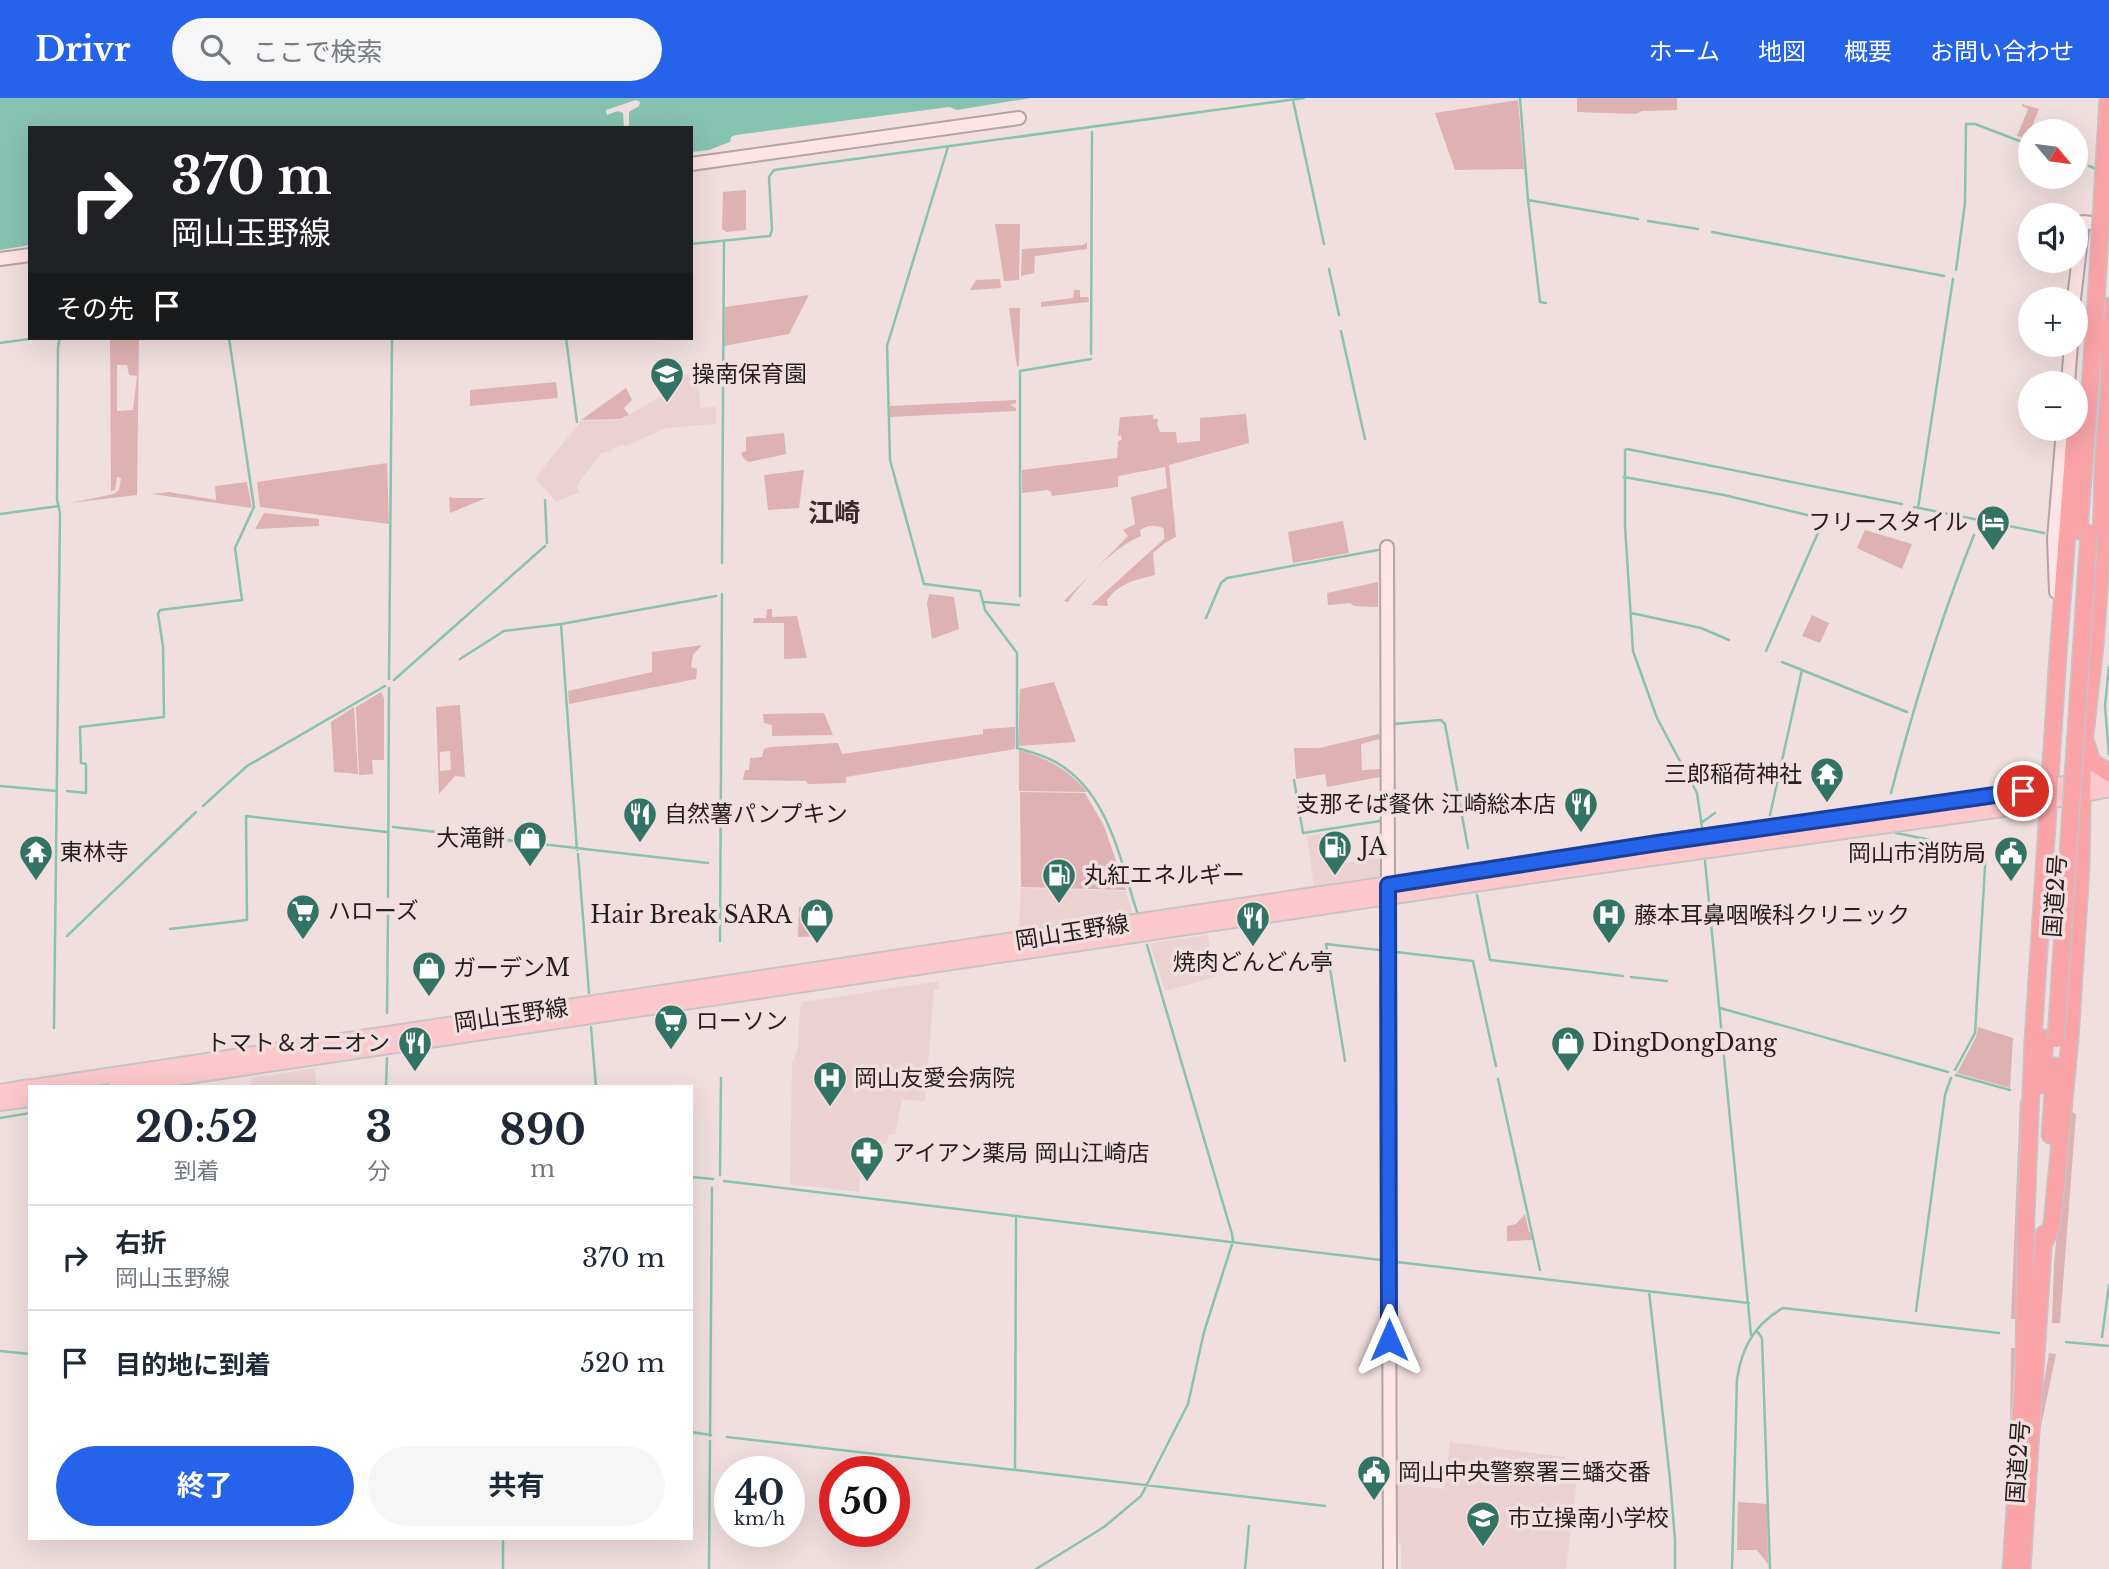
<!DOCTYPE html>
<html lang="ja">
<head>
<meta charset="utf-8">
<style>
  :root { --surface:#fff; --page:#f6f6f7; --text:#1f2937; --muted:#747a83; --line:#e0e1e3; --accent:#2563eb }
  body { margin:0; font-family:"Libre Baskerville","Noto Sans JP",serif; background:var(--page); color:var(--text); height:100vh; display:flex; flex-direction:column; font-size:26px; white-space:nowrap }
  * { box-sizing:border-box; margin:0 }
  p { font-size:23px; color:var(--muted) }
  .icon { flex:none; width:38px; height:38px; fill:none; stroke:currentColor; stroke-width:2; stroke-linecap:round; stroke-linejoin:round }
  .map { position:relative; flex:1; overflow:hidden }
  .panel { position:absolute; left:28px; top:987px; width:665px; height:455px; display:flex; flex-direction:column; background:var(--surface); border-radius:0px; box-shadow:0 7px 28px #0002 }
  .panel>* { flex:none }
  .banner { position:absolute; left:28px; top:28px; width:665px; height:214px; border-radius:0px; box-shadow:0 7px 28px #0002; background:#202124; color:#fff; overflow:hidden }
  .needle { width:46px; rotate:119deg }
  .tools { position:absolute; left:2018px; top:21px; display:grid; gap:14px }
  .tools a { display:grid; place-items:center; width:70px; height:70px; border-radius:50%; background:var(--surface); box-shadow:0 7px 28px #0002; font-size:35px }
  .speed { position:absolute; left:714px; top:1358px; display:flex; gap:14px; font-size:35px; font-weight:700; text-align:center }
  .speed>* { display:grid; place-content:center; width:91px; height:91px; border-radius:50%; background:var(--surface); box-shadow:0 7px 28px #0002; line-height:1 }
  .speed small { font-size:18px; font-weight:400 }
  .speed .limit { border:10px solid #d22; background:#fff; color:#111 }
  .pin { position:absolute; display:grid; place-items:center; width:60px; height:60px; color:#fff; margin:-30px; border:4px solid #fff; border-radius:50%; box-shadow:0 2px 7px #0007 }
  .me { position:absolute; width:77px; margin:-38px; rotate:0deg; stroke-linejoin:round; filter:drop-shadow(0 0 5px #0008) }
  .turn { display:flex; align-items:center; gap:24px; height:147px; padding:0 28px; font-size:32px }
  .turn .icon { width:91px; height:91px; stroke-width:2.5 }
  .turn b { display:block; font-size:49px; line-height:60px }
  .then { display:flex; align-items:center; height:66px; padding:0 28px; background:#0003; gap:14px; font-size:26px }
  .eta { display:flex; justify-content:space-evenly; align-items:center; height:119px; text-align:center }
  .eta b { font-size:42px; font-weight:700; line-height:49px }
  .primary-button { display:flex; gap:14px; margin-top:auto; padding:14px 28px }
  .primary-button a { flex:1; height:80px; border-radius:42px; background:var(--accent); color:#fff; font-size:28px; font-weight:700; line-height:80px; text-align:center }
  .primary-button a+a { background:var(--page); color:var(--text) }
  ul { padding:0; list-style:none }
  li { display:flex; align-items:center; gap:21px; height:105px; padding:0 28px; border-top:2px solid var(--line) }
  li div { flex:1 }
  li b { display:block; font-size:26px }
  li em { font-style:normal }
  header { display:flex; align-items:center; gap:42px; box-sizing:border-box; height:98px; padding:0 35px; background:var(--accent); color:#fff }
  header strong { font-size:33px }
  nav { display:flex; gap:38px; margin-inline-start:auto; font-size:24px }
  .search { width:490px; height:63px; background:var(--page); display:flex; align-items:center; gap:18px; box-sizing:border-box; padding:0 24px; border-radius:38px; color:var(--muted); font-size:26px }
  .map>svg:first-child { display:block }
  .built { fill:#ebd1d2 }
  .green { fill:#deb1b2; fill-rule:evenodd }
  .water { fill:#87c3b1 }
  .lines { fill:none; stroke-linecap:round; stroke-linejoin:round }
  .stream { stroke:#87c3b1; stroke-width:2.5 }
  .secondary-casing { stroke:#b4a4a4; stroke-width:16 }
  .primary-casing { stroke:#c6c4c4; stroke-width:18 }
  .highway-casing { stroke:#c6c4c4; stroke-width:19 }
  .secondary { stroke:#fee4e5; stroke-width:12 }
  .primary { stroke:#fcc8cb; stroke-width:14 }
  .highway { stroke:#faa4a8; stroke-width:16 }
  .highway-bridge-casing { stroke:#c6c4c4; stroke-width:19; stroke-linecap:butt }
  .highway-bridge { stroke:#faa4a8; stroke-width:16 }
  .route-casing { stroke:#184099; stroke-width:18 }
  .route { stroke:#2563eb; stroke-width:12 }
  .labels { text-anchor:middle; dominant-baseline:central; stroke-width:7; stroke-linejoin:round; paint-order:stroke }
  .poi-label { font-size:23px; fill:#241e1e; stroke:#f1dfdf; text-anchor:start }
  .street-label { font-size:23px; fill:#241e1e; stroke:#f1dfdf }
  .quarter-label { font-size:26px; font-weight:bold; fill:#382b2c; stroke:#f1dfdf }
</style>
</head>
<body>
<header>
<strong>Drivr</strong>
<div class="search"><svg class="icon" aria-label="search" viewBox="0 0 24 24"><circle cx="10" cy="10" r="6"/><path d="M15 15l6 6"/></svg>ここで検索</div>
<nav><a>ホーム</a><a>地図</a><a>概要</a><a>お問い合わせ</a></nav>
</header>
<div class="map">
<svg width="2109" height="1471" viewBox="0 0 2109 1471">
  <rect width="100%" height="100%" fill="#f1dfdf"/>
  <path class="built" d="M715 274 717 281 699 283 700 310 716 309V326L666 330 626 348 623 347 613 350V353L601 355 577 387 579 395 556 403 535 380 581 323 621 322 669 293 671 289 680 284V277Z
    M1333 734 1338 766 1379 760 1382 778 1314 789 1307 738Z
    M1021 790 1126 793 1132 815 1019 832Z
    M1208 837 1215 879 1165 893 1150 845Z
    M939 883V891L934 892 925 1003 902 1002 895 1036 888 1037 887 1046 868 1045 866 1065 861 1066 859 1094 790 1086 792 965 798 950 800 911 803 904Z
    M315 970 316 989H251V980Z
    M1450 1344 1565 1359 1563 1380 1577 1382 1566 1471H1401V1447L1397 1443 1398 1400H1394L1395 1385 1444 1391Z"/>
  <path class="green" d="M1577 0H1677V12L1642 13 1636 16 1577 14Z
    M1518 2 1524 71 1455 72 1435 15Z
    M2022 6 2039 11 2028 38 2024 40 2017 38 2028 11 2022 8Z
    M746 92V132L726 134 722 131 723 94Z
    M995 126H1020L1019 182 1004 183Z
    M1087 144V151L1035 158 1034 175 1021 178 1022 151 1083 147Z
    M1000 181 1001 190 970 192 976 182Z
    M1074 192H1080V199H1088L1089 204 1041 209V204L1073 200Z
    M809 197 789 236 724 248 725 209Z
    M1009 210H1020L1019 268 1017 269Z
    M110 240H139L137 397 70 405 114 396 119 392 121 380 117 379 115 392 111 393ZM117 267H127L129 277 137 278 133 312 117 313Z
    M556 284 558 300 470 308V292Z
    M626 290 632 302 624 310 629 317 620 321 581 322Z
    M1016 302V305L1010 307 1016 310V313L889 319V308Z
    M1246 316 1249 345 1169 367 1176 439 1165 445 1153 455 1155 477C1135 482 1119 485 1107 502L1108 508 1091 507 1164 441V431C1156 426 1148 427 1140 432L1141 438C1116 448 1083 481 1068 504L1064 503 1128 438 1123 432 1135 426 1131 399 1167 390 1165 369 1118 378V389L1052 398 1051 394 1048 392 1022 395V372L1117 360 1118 343 1122 342 1121 337 1118 338 1120 319 1153 317V321H1158L1157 326 1160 334H1176L1177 345 1200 343V320Z
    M784 335 786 356 749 364 744 361 741 355 746 353V339Z
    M387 365 389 426 260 409 257 384Z
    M804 372 799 410 768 412 764 377Z
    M247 384 252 410 152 396 169 394 216 402 215 388Z
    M449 399 453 400H486L450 415Z
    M264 415 319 421V428L255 431Z
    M1343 423 1349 455 1293 465 1288 434Z
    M1865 432 1912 446 1902 471 1857 450Z
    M1378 484V509L1354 508 1350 505 1328 507 1327 495Z
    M929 496 954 499 959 531 932 541 927 505Z
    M767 511H772V519L797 518 807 560 784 561V525H753L754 520H766Z
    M1812 517 1829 525 1820 545 1802 538Z
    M702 547 693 557 691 569 697 571 696 581 569 606 568 593 652 574V554Z
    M1054 584 1076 644 1018 648 1020 591Z
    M381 594 384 600V662H372L373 676 359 677 356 609Z
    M460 607 465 679 455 678 439 696 436 609ZM450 653 451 672 440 673V654Z
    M354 609 358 676 334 674 331 624Z
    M824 615 833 637 772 638V627L764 625 763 616Z
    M1015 629V651L846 679V685L808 686 806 683 743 682 745 672H749L750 660 762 659 764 651 770 649 838 645 842 656 983 636V631Z
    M1379 636 1380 641 1361 646 1362 672 1380 671V679L1327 689 1325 676 1296 681 1294 650H1319Z
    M1019 652C1047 660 1068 671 1087 694L1019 693Z
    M1020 694 1085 695 1104 728 1126 792 1021 789Z
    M799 809H819V838L798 839Z
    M1978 929 2013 940 2010 990 1957 975 1976 939Z
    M2025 1001 2018 1221H2011L2020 1002Z
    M2068 1012 2076 1016 2060 1225H2052L2054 1166Z
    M1525 1116 1529 1134 1532 1135 1533 1142 1507 1143V1128L1516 1126Z
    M2011 1250H2016L2010 1334Z
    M2049 1255 2056 1256 2039 1338 2042 1295Z
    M1738 1404 1767 1406 1768 1466 1757 1452H1737Z"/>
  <path class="water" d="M0 0H1031L957 12 949 9 736 37 731 39 730 44 709 52 691 54V30H629V14L639 8 640 4 636 2 606 12 607 17 618 13 623 15 624 30H30V147L0 152Z"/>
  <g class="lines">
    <path class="stream" d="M1520 0 1528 102 1540 204 1546 205
      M1293 2 1324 146
      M948 49 887 248 890 362 924 486 980 493 985 512 1017 555V650C1030 654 1045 657 1057 665 1109 695 1120 762 1137 814
      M2076 64H2077
      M2089 68 2099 72
      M1528 102 1638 121
      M1648 123 1698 131
      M1712 134 1944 178
      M691 146 770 138 772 132 769 79 774 72 1304 0
      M1329 171 1339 217
      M1956 172 1965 105 1966 26H1975L2030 47
      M1341 233 1365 341
      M566 240 577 324
      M0 245 36 240
      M1091 256 1092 34
      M1624 379 1724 397 1824 421 1766 553
      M545 402 547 445
      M1914 409 2044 435
      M1918 410 1953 181
      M0 416 59 408
      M722 465 724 143
      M1020 498V273L1091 261
      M985 504 1019 507
      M1631 515 1701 530 1729 542
      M1206 520 1221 485 1227 480 1378 452
      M460 561 504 533 561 526
      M1782 564 1907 614
      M2109 568 2105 608 2109 657
      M389 581 392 240
      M394 582 545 448
      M1393 626 1441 622 1445 626 1468 750
      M1294 682 1303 735 1380 723
      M0 688 56 693
      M67 693 86 695V666L81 665 80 629 164 619 163 548 158 516 160 512 242 502 235 450 254 409 229 240
      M1891 695C1914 607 1940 522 1974 437
      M203 708 247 668 385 588
      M1770 717 1802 572
      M1701 725 1715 715
      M393 729 708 765
      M1702 729 1697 695 1657 620 1633 553 1625 428V352L1627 351 1902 406
      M1896 735 1986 753 1975 935 1955 972
      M577 752 561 526 716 498
      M578 756 589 895
      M1705 763 1751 1237
      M1477 797 1490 862 1623 878
      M388 799 389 590
      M170 831 247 822 246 718 387 734
      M67 838 196 714
      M720 843 722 496
      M1396 854 1473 863 1496 968
      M1631 879 1667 883
      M1720 910 1948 974
      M387 915 388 816
      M591 929 596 989
      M54 930 60 415 57 402 58 249 60 240
      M1345 963 1326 846 1379 852
      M1956 977 2010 992
      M1498 981 1540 1172
      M386 989 387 960
      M0 1020 30 1015
      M720 1077 721 980
      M691 1079 713 1081
      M724 1083 1381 1162
      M1397 1164 1749 1205
      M1649 1193 1670 1381 1675 1442V1471
      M1916 1213 1945 997 1951 980
      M1757 1233 1762 1240 1770 1471
      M2102 1239 2109 1187
      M2066 1244 2109 1248
      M0 1253 30 1256
      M691 1334 711 1337
      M710 1338 712 1090
      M727 1339 1015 1372 1016 1118
      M1016 1372 1325 1408
      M503 1471V1440
      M709 1471 710 1343
      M1036 1471 1104 1429 1141 1398 1188 1306 1204 1234 1233 1143 1232 1136 1147 847
      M1245 1471 1249 1428
      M1732 1471 1737 1281C1742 1249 1754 1227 1783 1210L1999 1235"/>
    <g class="secondary-casing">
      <path id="secondary" d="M691 66 1019 20
        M0 161 30 157
        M2074 201 2083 124 2109 127
        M2068 285 2071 247
        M1387 449 1390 1471
        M2056 494 2054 441 2063 331"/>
    </g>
    <g class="primary-casing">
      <path id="primary" d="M34 989 1314 797C1429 781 1544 762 1659 745 1809 723 1960 705 2109 678
        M115 989 1623 764 2025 708 2109 691
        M0 994 30 989
        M0 1005 30 1001"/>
    </g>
    <g class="highway-casing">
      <path id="highway" d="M2079 433 2095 222
        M2086 645 2092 663 2109 675
        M2042 987 2045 940
        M2050 1037 2055 968
        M2044 1146 2052 1126 2070 941 2081 770 2083 655 2095 548 2100 478 2103 370 2109 291V208
        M2024 1265 2026 1117 2033 943 2058 557 2075 331
        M2011 1471 2025 1257
        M2022 1471 2044 1136"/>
    </g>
    <use href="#secondary" class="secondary"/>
    <use href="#primary" class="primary"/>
    <use href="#highway" class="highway"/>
    <g class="highway-bridge-casing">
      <path id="highway-bridge" d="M2095 222 2108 0
        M2056 941 2089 434"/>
    </g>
    <use href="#highway-bridge" class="highway-bridge"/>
  </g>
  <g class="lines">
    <g class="route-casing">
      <path id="route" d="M1389 1242 1388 787 1658 745 2023 693"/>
    </g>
    <use href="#route" class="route"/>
  </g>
  <defs>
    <g id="school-pin" transform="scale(1.75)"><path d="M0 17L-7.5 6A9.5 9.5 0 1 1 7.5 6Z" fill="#327363" stroke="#f1dfdf"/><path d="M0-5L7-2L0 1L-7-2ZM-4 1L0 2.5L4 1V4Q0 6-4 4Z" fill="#fff"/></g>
    <g id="hotel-pin" transform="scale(1.75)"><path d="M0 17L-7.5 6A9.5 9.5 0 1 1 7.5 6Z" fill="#327363" stroke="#f1dfdf"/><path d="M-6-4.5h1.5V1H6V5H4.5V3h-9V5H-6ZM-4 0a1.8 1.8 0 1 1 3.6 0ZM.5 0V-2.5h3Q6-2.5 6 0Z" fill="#fff"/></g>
    <g id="temple-pin" transform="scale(1.75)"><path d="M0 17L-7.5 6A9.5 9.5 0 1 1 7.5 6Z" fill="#327363" stroke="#f1dfdf"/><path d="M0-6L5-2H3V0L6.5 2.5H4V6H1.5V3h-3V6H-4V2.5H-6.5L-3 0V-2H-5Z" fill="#fff"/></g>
    <g id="restaurant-pin" transform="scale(1.75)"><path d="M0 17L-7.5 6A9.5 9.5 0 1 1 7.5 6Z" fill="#327363" stroke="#f1dfdf"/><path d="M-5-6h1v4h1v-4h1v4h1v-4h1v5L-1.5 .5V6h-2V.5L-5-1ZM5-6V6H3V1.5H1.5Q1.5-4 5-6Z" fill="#fff"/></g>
    <g id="shop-pin" transform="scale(1.75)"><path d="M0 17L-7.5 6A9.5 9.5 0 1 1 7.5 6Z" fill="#327363" stroke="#f1dfdf"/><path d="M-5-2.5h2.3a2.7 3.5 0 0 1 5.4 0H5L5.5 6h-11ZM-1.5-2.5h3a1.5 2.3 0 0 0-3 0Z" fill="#fff"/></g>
    <g id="fuel-pin" transform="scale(1.75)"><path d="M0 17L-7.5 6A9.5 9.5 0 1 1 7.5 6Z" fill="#327363" stroke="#f1dfdf"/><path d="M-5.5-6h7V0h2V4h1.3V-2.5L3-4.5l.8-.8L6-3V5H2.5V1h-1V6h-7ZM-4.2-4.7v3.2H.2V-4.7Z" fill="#fff"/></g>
    <g id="civic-pin" transform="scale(1.75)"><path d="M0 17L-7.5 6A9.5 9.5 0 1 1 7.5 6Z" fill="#327363" stroke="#f1dfdf"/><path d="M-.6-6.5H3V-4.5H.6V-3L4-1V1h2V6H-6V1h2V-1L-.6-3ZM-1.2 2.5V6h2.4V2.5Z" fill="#fff"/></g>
    <g id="supermarket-pin" transform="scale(1.75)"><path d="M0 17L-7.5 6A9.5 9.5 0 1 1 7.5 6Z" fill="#327363" stroke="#f1dfdf"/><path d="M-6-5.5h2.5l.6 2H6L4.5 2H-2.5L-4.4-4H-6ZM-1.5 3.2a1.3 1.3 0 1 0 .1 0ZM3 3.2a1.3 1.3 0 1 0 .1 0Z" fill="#fff"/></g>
    <g id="hospital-pin" transform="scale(1.75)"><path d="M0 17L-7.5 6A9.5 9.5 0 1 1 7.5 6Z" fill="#327363" stroke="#f1dfdf"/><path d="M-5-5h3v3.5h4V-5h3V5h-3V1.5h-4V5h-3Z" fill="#fff"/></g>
    <g id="pharmacy-pin" transform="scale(1.75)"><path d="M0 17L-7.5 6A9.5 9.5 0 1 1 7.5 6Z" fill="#327363" stroke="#f1dfdf"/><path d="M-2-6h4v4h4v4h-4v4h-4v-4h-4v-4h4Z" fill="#fff"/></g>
  </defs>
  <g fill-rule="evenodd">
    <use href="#school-pin" x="667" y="276"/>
    <use href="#hotel-pin" x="1993" y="424"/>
    <use href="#temple-pin" x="1827" y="676"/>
    <use href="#restaurant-pin" x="1581" y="706"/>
    <use href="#restaurant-pin" x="640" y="716"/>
    <use href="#shop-pin" x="530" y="740"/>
    <use href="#fuel-pin" x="1335" y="749"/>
    <use href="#temple-pin" x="36" y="754"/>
    <use href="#civic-pin" x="2011" y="755"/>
    <use href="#fuel-pin" x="1059" y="777"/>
    <use href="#supermarket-pin" x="303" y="813"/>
    <use href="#shop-pin" x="817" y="817"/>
    <use href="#hospital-pin" x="1609" y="817"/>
    <use href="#restaurant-pin" x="1253" y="820"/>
    <use href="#shop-pin" x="429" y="870"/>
    <use href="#supermarket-pin" x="671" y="923"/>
    <use href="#restaurant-pin" x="415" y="945"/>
    <use href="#shop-pin" x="1568" y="945"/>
    <use href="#hospital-pin" x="830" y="980"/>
    <use href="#pharmacy-pin" x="867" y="1055"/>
    <use href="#civic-pin" x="1374" y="1374"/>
    <use href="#school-pin" x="1483" y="1420"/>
  </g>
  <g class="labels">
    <g class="poi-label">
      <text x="692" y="276">操南保育園</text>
      <text x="1968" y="424" text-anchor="end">フリースタイル</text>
      <text x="1802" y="676" text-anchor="end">三郎稲荷神社</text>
      <text x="1556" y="706" text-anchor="end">支那そば餐休 江崎総本店</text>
      <text x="664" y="716">自然薯パンプキン</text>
      <text x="505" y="740" text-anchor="end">大滝餅</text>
      <text x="1360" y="749">JA</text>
      <text x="60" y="754">東林寺</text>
      <text x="1986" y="755" text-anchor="end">岡山市消防局</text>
      <text x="1084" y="777">丸紅エネルギー</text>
      <text x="328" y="813">ハローズ</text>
      <text x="792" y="817" text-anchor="end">Hair Break SARA</text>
      <text x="1634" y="817">藤本耳鼻咽喉科クリニック</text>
      <text x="1253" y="864" text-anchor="middle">焼肉どんどん亭</text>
      <text x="453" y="870">ガーデンM</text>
      <text x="696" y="923">ローソン</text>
      <text x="390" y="945" text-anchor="end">トマト＆オニオン</text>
      <text x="1592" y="945">DingDongDang</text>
      <text x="854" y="980">岡山友愛会病院</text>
      <text x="892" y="1055">アイアン薬局 岡山江崎店</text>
      <text x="1398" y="1374">岡山中央警察署三蟠交番</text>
      <text x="1508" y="1420">市立操南小学校</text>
    </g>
    <g class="street-label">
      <text transform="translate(2055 798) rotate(-86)">国道2号</text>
      <text transform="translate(1072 834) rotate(-9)">岡山玉野線</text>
      <text transform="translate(511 917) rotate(-8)">岡山玉野線</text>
      <text transform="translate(2018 1364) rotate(-86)">国道2号</text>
    </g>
    <g class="quarter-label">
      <text x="834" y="415">江崎</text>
    </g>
  </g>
</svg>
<div class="tools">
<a><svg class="needle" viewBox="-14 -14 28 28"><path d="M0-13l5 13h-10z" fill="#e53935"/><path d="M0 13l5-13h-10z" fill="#747a83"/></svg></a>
<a><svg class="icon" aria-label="sound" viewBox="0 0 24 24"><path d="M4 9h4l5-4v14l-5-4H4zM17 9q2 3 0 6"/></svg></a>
<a>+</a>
<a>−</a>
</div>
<div class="speed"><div>40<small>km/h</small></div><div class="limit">50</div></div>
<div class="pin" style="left:2023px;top:693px;background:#d93025"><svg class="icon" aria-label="arrive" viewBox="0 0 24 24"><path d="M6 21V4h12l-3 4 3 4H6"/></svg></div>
<svg class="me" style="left:1389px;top:1242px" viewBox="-20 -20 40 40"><path d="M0-17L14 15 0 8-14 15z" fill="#2563eb" stroke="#fff" stroke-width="4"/></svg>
<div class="banner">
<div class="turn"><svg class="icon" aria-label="right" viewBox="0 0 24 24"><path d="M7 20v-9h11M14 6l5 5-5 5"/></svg><div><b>370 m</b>岡山玉野線</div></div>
<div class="then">その先<svg class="icon" aria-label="arrive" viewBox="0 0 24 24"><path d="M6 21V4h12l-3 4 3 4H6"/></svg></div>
</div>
<section class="panel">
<div class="eta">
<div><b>20:52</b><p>到着</p></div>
<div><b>3</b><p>分</p></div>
<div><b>890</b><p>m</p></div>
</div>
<ul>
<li><svg class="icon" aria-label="right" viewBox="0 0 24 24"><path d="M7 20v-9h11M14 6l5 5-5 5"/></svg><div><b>右折</b><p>岡山玉野線</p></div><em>370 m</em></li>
<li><svg class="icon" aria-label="arrive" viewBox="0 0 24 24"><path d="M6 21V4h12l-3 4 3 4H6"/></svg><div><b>目的地に到着</b></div><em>520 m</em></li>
</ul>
<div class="primary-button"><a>終了</a><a>共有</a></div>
</section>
</div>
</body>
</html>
